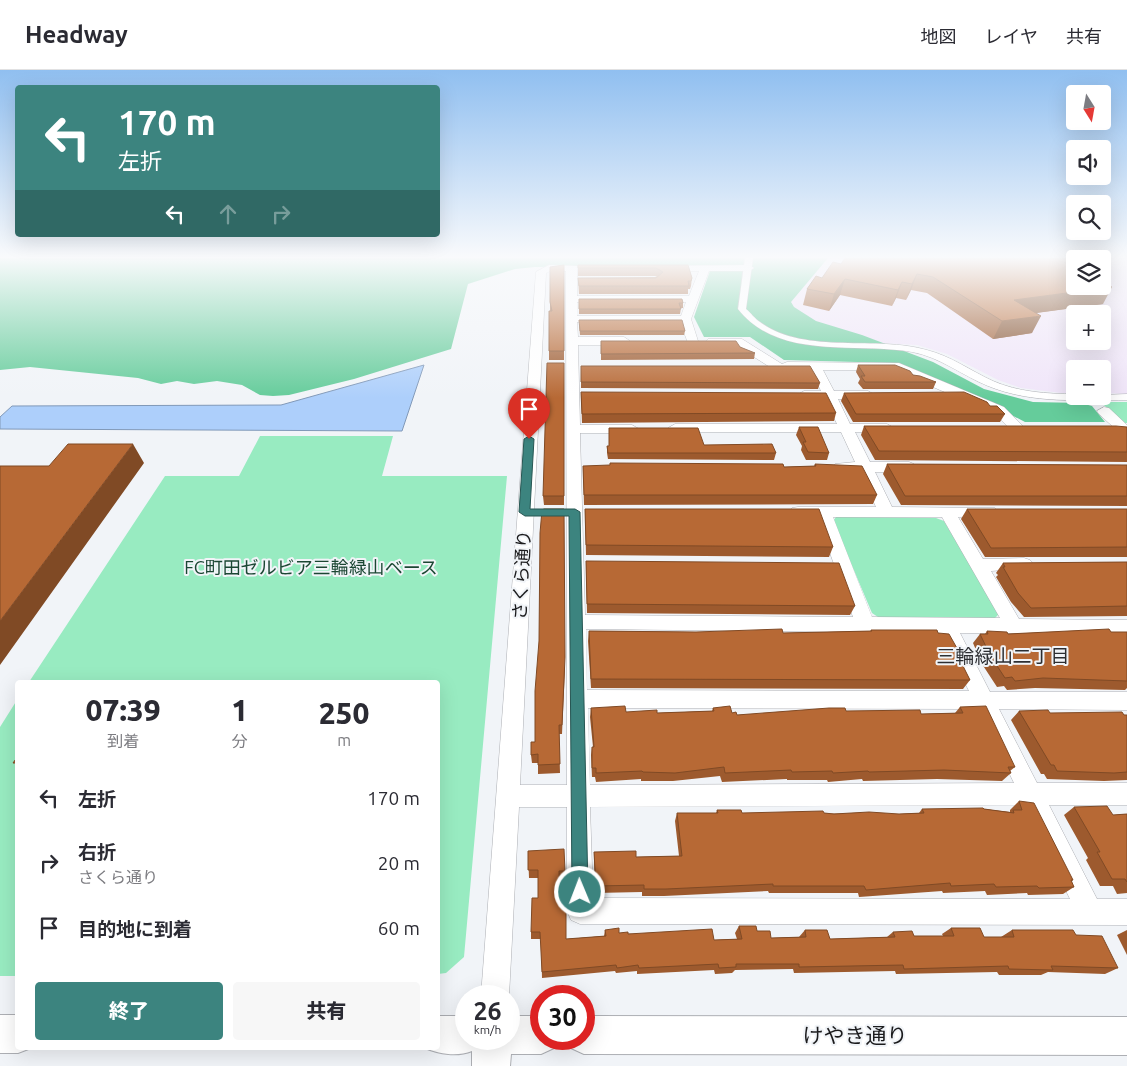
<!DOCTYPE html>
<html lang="ja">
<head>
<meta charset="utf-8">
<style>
  :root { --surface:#fff; --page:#f7f7f7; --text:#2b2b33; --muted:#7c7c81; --line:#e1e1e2; --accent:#3c847f }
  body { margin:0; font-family:Ubuntu,"Noto Sans JP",sans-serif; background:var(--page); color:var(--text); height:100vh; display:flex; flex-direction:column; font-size:19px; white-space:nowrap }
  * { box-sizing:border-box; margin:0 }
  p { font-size:16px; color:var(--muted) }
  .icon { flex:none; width:28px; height:28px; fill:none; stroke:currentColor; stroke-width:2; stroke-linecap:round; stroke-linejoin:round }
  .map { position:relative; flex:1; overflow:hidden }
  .sheet { position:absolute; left:15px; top:610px; width:425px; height:370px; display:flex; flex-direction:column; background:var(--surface); border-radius:5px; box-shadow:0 5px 20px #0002 }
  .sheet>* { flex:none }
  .banner { position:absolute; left:15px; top:15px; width:425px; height:152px; border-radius:5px; box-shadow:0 5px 20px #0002; background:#3c847f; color:#fff; overflow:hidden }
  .needle { width:32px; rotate:169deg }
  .tools { position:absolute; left:1066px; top:15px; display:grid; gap:10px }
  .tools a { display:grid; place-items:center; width:45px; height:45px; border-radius:5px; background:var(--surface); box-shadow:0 5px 20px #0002; font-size:25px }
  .speed { position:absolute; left:455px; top:915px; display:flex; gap:10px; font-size:25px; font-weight:700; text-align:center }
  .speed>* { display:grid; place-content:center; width:65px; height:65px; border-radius:50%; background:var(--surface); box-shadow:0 5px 20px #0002; line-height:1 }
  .speed small { font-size:12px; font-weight:400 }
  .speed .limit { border:8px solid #d22; background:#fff; color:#111 }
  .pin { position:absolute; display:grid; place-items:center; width:42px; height:42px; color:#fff; margin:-51px -21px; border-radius:50% 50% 50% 0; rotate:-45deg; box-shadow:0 0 5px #0007 }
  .pin .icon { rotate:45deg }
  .me { position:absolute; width:55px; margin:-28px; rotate:359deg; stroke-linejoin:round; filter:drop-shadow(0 0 4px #0008) }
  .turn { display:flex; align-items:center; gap:18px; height:105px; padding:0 20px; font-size:22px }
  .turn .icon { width:65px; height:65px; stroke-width:2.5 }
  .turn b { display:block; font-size:35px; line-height:42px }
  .lanes { display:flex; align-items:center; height:48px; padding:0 20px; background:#0003; justify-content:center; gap:25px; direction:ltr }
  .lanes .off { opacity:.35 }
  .eta { display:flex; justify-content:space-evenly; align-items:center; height:85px; text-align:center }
  .eta b { font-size:30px; font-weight:800; line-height:35px }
  .cta { display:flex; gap:10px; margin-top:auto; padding:10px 20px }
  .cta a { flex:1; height:58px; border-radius:5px; background:var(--accent); color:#fff; font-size:20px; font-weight:800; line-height:58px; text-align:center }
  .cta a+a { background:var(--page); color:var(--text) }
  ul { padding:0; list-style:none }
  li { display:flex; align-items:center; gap:15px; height:65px; padding:0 20px }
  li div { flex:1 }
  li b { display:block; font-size:19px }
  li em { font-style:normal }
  header { display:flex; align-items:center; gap:30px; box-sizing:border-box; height:70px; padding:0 25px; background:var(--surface); border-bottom:1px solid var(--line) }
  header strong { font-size:24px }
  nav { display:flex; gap:28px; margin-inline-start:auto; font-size:18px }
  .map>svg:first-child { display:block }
  .commercial { fill:#f0e5f9; fill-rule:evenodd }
  .green { fill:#98ebc1 }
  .forest { fill:#65cc9b }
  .water { fill:#adcffb; stroke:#8199b8 }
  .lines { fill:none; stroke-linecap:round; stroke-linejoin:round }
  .pedestrian-casing { stroke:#adafb4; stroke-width:1 }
  .minor-casing { stroke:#adafb4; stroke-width:1 }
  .tertiary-casing { stroke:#adafb4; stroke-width:2 }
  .pedestrian { fill:#fff; fill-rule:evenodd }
  .minor { fill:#fff; fill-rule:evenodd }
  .tertiary { fill:#fff; fill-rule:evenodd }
  .wall { fill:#9d5a2e }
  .shaded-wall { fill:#804a25 }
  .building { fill:#b76935; stroke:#804a25 }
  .route { fill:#3c847f; stroke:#275653 }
  .labels { text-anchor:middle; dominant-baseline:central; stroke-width:4; stroke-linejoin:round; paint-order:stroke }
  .park-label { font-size:18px; fill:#1b4733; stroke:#f1f4f8 }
  .street-label { font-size:18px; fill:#1b1b1d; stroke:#f1f4f8 }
  .neighbourhood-label { font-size:19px; fill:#2c2e32; stroke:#f1f4f8 }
  .near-street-label { font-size:21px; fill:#1b1b1d; stroke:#f1f4f8 }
</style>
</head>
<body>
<header>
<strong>Headway</strong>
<nav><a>地図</a><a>レイヤ</a><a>共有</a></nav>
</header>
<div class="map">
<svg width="1127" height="996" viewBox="0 0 1127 996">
  <rect width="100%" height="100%" fill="#f1f4f8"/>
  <path class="commercial" d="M755 188H1127V324L1103 323 1102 299H1075V323H1061L1021 318 998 310 947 284 917 275 810 269ZM1075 189H1102V216H1075ZM1075 244H1102V271H1075Z"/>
  <path class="green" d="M1106 332H1127V353H1122L1103 334Z
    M260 366H393L382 406H507L464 887 446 903 438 904V612H29L165 406H239Z
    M836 447 936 448 944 451 999 544 995 548 881 549 872 543 833 451Z
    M17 630V906H0V657Z"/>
  <path class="forest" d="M0 188H828L791 232 794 237 816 251 862 265 933 292 984 319 1033 332 1081 333 1092 336 1105 352H1025L967 322 894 293 784 290 750 267H704L694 247 712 195 535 197 515 199 468 214 451 279 354 309 289 325 273 326 260 325 242 315 217 311 194 314 177 311 161 314 138 308 30 297 0 300Z"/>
  <path class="water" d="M424 295 402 361 0 359V347L12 336 281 335Z"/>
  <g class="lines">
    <g class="pedestrian-casing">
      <path id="pedestrian" d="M745 188H753L746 239C751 243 755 249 760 252 805 285 876 265 927 280 951 286 971 301 993 311 1018 322 1047 324 1075 324V326L1127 324V330C1081 330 1032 334 988 316 963 306 940 287 912 282 855 272 779 291 738 239Z"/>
    </g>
    <g class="minor-casing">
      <path id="minor" d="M549 195 577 196V226H689L699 201H667L662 198 663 196 749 195 754 198 749 201H709L691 249 698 271 696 273H688L680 252H577L578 267H624L630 271 624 275H578L580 355H632L639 359 632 363H580L585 545 853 547 817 447 792 446 790 442 792 438 798 437H876L860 402 835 400 833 397 835 394 855 392 841 362H675L668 358 675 354H837L825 329H804L797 325 804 321H821L811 300 773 299 735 275H712L706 271 708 269H742L782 294 787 292 899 293 1004 337 1022 355 1024 358 1022 361H1012L994 343 893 300H823L834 321H868L875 325 868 329H838L850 354H887L894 358 887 362H855L870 392H909L914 394 916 397 914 400 909 402H875L892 437 995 438 997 442 995 446 958 447 983 489 1024 488 1030 490 1033 494 1030 498 991 501 1019 549 1127 550V564L960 563 990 622H1127V640L999 639 1037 713H1127V735H1049L1097 829H1127V855L580 854 571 850 567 841V737H519L509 926H481L536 202ZM551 201H566L567 715H520L546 203ZM577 232H686L681 246H577ZM833 447H942L1000 548 872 547ZM586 559 940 563 969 621 587 620ZM588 638 978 639 1014 713 590 715ZM1024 735 1070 829 593 828 590 737Z
        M1104 337 1109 338 1127 355V366L1122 365 1099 344 1097 341Z"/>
    </g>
    <g class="tertiary-casing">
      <path id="tertiary" d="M0 945H18V978H31L18 983H0Z
        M438 946H466V969H509V946H541V969H558L554 978 541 984H511L510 996H472V981C457 987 439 984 425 978H438Z
        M584 946 1127 947V985L584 984 571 978 567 969H584Z"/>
    </g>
    <use href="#pedestrian" class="pedestrian"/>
    <use href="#minor" class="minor"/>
    <use href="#tertiary" class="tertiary"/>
  </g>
  <path class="wall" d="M1074 191 1071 196 1103 234 1035 243 1032 263 993 269 927 223 911 220 906 230 896 228 892 236 840 225 829 241 803 235 807 219 841 194Z
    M564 195V290H549V241H550V197Z
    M578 195H688L692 208 691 216 690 219H688V224H579L578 208 657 207 655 206H578Z
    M579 229 683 233V238H681L680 244H579Z
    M579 254 685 261 684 265H580Z
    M601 271 740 277 755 283 754 289 601 290Z
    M564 293V435H544L543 426Z
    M858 295 913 305 936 312 933 319H863L858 313 860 309 856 302Z
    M581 296 820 313 818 319 581 318Z
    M581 322 836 343 834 351 582 353Z
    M844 323 990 336 1005 344 1000 352H853L841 331Z
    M864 356 1127 357V392L875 390 861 365Z
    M799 357 829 383 827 390H806L801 380 802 376 796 365Z
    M609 358 704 375 776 383 774 390 608 389 607 383V376H609Z
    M815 394 877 425 873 434 584 435 583 396 784 397 814 396Z
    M887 394 1127 395V436L901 435 883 404Z
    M585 439 833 477 829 487 586 485Z
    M967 439H1127V487H985L961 449Z
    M586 491 855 536 850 545 587 543Z
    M1127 492V546L1024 547 1011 532 996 507 998 505 996 503 1003 493Z
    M871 560 938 563 958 580 956 583 970 610 963 619 591 618 588 571 589 561 783 563 870 561Z
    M987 561 1008 564 1127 562V618L1125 620 1035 618 1007 620 1004 616 997 617 982 594 973 573 980 564H985Z
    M565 597 562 664H559L560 703 538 704V693H532L531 685Z
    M960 637 1015 697 1010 701 1011 703 1002 711 937 709 863 711 862 709 828 712 827 710H787V709L722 712 720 706 673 711H641V709L596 712 595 707H592L591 685 592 677H593L590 647 591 638 626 642 657 643 712 641 713 638 732 643 737 645 846 641 921 644 955 643Z
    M1019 641 1050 643 1127 645V710L1104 711 1047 709 1044 704H1041L1011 650Z
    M1019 731 1073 810 1071 812 1074 817 1063 824 1028 825 1027 823 987 825 985 821 943 823 942 821 859 827 858 823H769L768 821 664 826H642V822L595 823 594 789V782L636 787 679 786 675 751 677 743H716L717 740 742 743 899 744 919 743 922 739H984L1010 742V740Z
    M1074 737 1113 745 1127 744V823L1117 824 1113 816H1100L1086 790 1088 788 1064 745Z
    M528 781 565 801V809H559L560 835 566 869 604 866 605 860 619 863 714 870 737 869 735 863 739 856 757 861 771 868 799 867 805 860 830 869 887 867 893 862 914 866H943L942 864 951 858 984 867H1001L1012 860 1076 865 1118 898 1105 904 1048 902 1041 905H999L997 902 896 904 895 901 794 903 793 899 735 900 732 903 715 904 714 900 637 904V901L616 903 615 901 542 908 541 869H531V862L538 828V808H529Z
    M1127 860V885L1117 865Z"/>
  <path class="shaded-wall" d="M1074 191 1066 207 1064 192Z
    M917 204 911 220 906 230 912 214Z
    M845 209 840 225 829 241 834 224Z
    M902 212 896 228 892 236 898 220Z
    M1112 217 1103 234 1006 247 1014 230Z
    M1041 246 1032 263 993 269 1002 251Z
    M133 374 144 393 0 595V551Z"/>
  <path class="building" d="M845 188H1069L1074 191 1064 192 1075 198V216H1102V212L1112 217 1014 230 1041 246 1002 251 933 207 917 204 912 214 902 212 898 220 845 209 834 224 807 219 816 206 822 208 833 192 841 194Z
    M564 195V281H549V241H552L550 232V197Z
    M578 195H688L692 208 691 211H688L689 216H579L578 208H656L663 202 656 198H578Z
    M579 229H682L683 233H679L681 239H579Z
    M579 250H682L685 261H580Z
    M601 271H736L740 277 755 283 601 284Z
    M547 293H564V426H543Z
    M858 295H895L910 301 913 305 920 306 936 312H865L861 306H865Z
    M581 296H810L820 313 581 312Z
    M581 322 826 323 836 343 582 344Z
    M964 322 987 332 990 336H997L1005 344H856L844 323Z
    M864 356H1116L1127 357V382L879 381Z
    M799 357H818L829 383 808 382 803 372H806Z
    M609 358H698L704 375 772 374 776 383H608L607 376H609Z
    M68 374H133L0 551V396H49Z
    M610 393 783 394 784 397 816 396 815 394 862 396 877 425H584L583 396 610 395Z
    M887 394 1127 395V426H905Z
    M544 439H564L565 587 562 655H559L560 694 538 695V684L531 685V672H535V621L539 571 540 463 542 440Z
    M585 439H819L833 477 586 475Z
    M967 439H1127V477L991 478Z
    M586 491 839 493 855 536 587 534Z
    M1127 492V536L1031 538 1018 523 1003 497H1005L1003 493Z
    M782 559 783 563 872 561 871 560H937L938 563 949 564 958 580H955L970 610 591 609 589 561 696 562Z
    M1109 559 1111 562H1127V611L1043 608 1015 611 1012 607 1005 608 990 585 980 564H988L987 561 1007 562 1008 564Z
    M625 636 626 642 657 640V643L714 641 713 638 730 636 732 643 736 642 737 645 829 638H845L846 641 920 640 921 644 963 643 960 637 986 636 1015 697H1008L1011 703 944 700 869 702 868 701 833 703 832 701 792 702 791 700 725 703 724 697 675 703 643 702 642 701 596 703V698H592V677H594L591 638Z
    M1048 640 1050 643 1122 642 1124 645H1127V702L1114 703 1057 701 1054 695H1051L1019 641Z
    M18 686V693H13Z
    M1019 731 1034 733 1073 810H1071L1074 817 1039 818 1037 816 996 817 994 814 951 816 950 813 866 820 864 816H773V814L666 819H644V815L596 816 594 782 636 781V787L682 786 677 743H718L717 740H741L742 743 823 741 824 743 834 744 869 742 899 744 924 743 922 739 983 738 984 739 1014 743 1013 740H1022Z
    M1107 736 1113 745 1127 744V812L1125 809H1112L1097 782H1100L1074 737Z
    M564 779 565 801H559L560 835H565L566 837V869L606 866 605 860 619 858V863L628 862V864L712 859 714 870 742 869 739 856H756L757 861H770L771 868 806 867 805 860H827L830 869 895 867 893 862 912 861 914 866H954L951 858H980L984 867H1014L1012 860H1073L1076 865 1102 866 1118 898 1051 896 1053 900 1009 899 1008 896 904 899 903 895 799 897V894H736V897L719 898 718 894 639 898 638 895 617 898 616 895 542 902 540 862H531L532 828H538V800H528V781Z"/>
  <linearGradient id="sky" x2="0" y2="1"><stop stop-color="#90bff0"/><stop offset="0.57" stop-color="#f9fafc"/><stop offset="1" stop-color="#f9fafc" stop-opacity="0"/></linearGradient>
  <rect width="1127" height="328" fill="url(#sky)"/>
  <path class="route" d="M529 366 534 369 530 439H575L580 442 588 822 586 827 580 830 574 827 572 822 569 446H525L519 442 524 369Z"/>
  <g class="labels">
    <g class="park-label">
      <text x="311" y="497">FC町田ゼルビア三輪緑山ベース</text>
    </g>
    <g class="street-label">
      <text transform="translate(521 505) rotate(-87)">さくら通り</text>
    </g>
    <g class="neighbourhood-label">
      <text x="1003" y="586">三輪緑山二丁目</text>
    </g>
    <g class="near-street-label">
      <text x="855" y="965">けやき通り</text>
    </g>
  </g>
</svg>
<div class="tools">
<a><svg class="needle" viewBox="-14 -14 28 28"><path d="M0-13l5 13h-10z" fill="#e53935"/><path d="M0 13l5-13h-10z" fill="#7c7c81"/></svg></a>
<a><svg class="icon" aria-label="sound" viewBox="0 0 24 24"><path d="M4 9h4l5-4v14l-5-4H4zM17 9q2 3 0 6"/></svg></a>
<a><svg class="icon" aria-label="search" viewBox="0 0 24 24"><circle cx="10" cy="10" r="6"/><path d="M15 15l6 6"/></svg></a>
<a><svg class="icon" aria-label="layers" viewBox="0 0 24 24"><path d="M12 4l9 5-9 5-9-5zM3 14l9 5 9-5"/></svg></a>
<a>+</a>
<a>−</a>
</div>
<div class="speed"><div>26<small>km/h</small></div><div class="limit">30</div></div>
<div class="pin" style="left:529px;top:369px;background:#d93025"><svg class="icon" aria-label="arrive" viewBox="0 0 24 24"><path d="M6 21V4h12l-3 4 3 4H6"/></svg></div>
<svg class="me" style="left:580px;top:822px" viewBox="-20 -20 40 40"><circle r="17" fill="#3c847f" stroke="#fff" stroke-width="3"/><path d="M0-11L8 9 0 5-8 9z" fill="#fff"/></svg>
<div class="banner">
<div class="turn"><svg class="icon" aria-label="left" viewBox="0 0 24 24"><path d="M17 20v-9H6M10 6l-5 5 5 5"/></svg><div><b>170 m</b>左折</div></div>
<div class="lanes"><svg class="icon" aria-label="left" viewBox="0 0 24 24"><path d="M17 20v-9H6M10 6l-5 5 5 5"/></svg><svg class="icon off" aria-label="ahead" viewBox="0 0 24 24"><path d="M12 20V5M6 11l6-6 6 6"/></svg><svg class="icon off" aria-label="right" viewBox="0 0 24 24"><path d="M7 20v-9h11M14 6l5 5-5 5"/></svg></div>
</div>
<section class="sheet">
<div class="eta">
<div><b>07:39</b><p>到着</p></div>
<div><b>1</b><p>分</p></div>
<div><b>250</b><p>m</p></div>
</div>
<ul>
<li><svg class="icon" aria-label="left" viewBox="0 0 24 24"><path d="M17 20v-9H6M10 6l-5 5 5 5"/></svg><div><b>左折</b></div><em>170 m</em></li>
<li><svg class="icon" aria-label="right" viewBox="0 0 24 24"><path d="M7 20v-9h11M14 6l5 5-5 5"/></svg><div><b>右折</b><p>さくら通り</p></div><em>20 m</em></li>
<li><svg class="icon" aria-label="arrive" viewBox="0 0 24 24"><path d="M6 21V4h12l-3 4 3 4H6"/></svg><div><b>目的地に到着</b></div><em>60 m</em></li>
</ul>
<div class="cta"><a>終了</a><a>共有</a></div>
</section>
</div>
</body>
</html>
